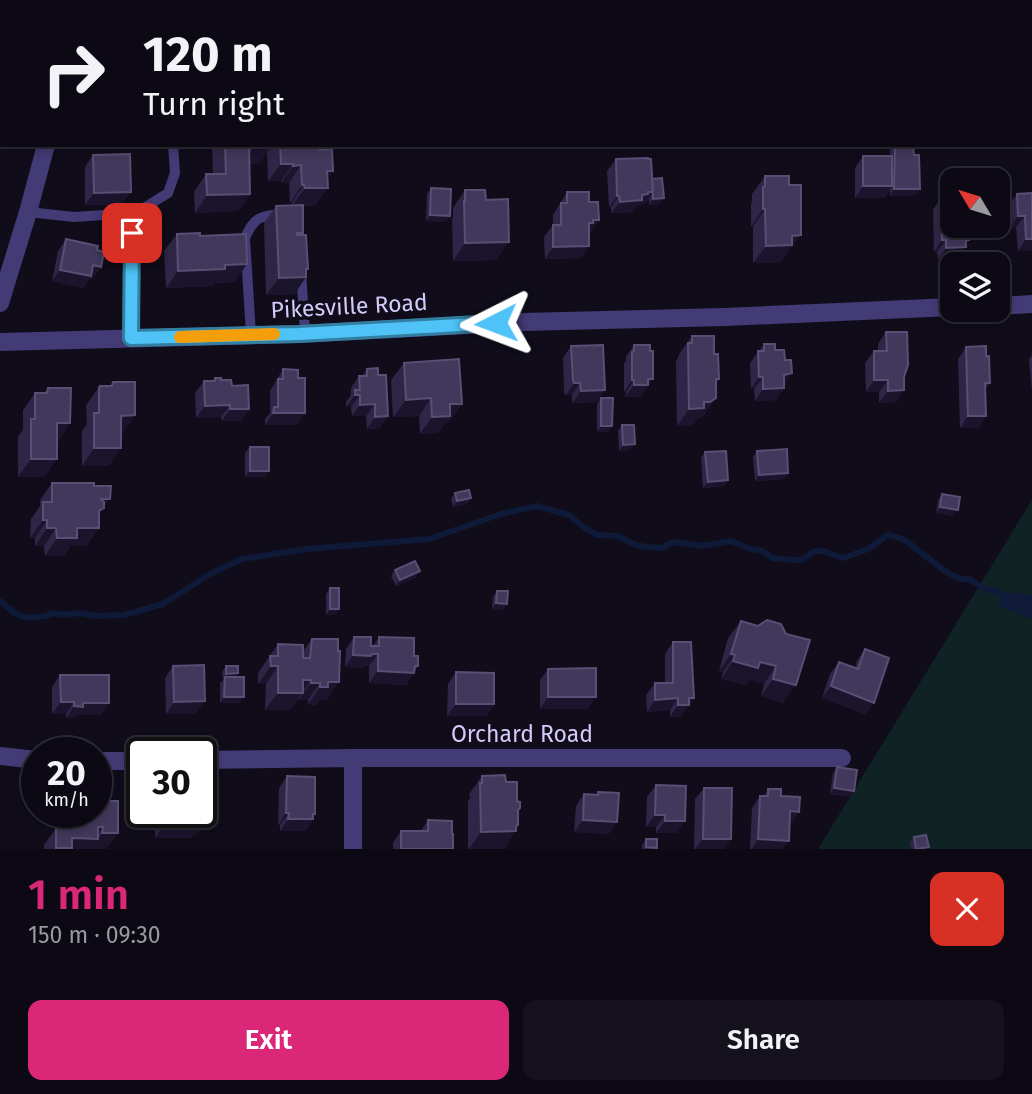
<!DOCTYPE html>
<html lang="en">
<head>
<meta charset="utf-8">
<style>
  :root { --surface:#0c0914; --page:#15121d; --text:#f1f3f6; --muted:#9a9aa0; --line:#2c2a34; --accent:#db2777 }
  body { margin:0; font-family:"Fira Sans",sans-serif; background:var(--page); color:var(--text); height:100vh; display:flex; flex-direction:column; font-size:26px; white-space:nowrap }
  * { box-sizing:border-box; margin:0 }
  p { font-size:23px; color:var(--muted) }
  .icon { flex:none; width:38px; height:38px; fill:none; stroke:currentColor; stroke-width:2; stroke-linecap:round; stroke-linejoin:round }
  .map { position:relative; height:849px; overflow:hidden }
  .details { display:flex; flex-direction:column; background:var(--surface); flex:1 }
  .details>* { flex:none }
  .hud { position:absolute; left:0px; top:0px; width:1032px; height:147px; box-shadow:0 4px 10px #0003,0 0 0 2px var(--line); background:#0c0914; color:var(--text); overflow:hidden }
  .needle { width:46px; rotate:308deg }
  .controls { position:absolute; left:940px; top:168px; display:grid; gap:14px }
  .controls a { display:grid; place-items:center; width:70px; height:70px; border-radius:14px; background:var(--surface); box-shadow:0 4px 10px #0003,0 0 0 2px var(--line); font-size:35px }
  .speed { position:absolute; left:21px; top:737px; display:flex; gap:14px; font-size:35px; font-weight:700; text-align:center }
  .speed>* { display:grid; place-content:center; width:91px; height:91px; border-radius:50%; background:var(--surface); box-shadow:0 4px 10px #0003,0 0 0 2px var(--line); line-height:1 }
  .speed small { font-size:18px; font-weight:400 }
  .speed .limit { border:4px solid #111; border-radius:10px; background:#fff; color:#111 }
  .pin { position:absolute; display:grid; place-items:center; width:60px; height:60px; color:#fff; margin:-30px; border-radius:14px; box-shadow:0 4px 10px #0006 }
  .me { position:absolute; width:77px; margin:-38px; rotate:267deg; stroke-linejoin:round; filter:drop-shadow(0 0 5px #0008) }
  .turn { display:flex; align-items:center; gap:24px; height:147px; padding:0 28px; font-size:32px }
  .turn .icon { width:91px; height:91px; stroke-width:2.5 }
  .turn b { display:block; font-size:49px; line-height:60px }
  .round { display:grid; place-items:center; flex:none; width:74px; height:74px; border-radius:14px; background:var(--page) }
  .head { display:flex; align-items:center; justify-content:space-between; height:119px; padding:0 28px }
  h1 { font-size:42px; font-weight:600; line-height:52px; color:var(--accent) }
  .cta { display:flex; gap:14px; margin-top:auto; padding:14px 28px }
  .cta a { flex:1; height:80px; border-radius:14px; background:var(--accent); color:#fff; font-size:28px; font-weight:600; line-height:80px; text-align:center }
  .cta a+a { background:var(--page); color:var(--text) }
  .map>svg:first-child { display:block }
  .green { fill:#102324 }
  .water { fill:#0e1a38 }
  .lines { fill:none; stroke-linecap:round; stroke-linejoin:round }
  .stream { stroke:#0e1a38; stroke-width:6 }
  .service { stroke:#423b75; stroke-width:10 }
  .minor { stroke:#423b75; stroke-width:18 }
  .wall { fill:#2f2647 }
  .shaded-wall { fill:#1b142d }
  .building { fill:#41385b; stroke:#584f74; stroke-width:2 }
  .route-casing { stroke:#337fa1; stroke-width:18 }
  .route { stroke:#4fc3f7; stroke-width:12 }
  .slow { stroke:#f59e0b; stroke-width:12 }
  .labels { text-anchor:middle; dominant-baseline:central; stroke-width:7; stroke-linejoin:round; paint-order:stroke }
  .street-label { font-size:23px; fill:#d3cafa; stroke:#100c1a }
</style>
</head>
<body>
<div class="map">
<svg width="1032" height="849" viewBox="0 0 1032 849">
  <rect width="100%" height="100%" fill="#100c1a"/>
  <path class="green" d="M1032 500V849H818Z"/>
  <path class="water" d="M1007 592 1032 595V619L1003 608 999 604 1001 594Z"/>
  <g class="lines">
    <path class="stream" d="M0 601C5 604 10 610 15 613 25 620 36 617 46 616L52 613 64 615 79 613 96 616 124 615 163 604 212 573 242 559 307 549 429 539 501 514 537 506 569 515 586 529 598 535 618 536 636 545 646 547 663 548 670 543 676 542 702 546 731 541 751 549 763 551 772 558 793 560H801L815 551H823L843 558 849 556 868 549 888 535 900 538 906 541 945 571 960 579H969L986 590H994L1001 594"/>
    <path class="service" d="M0 132 2 133
      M28 212 74 217 119 214 131 216 132 338
      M131 216 168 193 175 173 173 145
      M301 271 305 333
      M251 335 245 238C254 217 261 215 284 214"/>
    <path class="minor" d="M92 2 93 0
      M0 303 28 212 46 145
      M998 306 1032 304
      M0 342 299 334 523 322 725 317 952 307
      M0 756 37 760
      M201 760 353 758H842
      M96 761H142
      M353 849V758"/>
  </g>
  <path class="wall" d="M350 0H421V2H350Z
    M212 145H319L327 178 316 205 303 206 302 235 306 272 294 295H266L264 223 276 206H292V202L290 203 289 183H281V181H268L267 152 260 163 249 164 250 194 238 211 195 213 194 192 206 174H213Z
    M890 145H913L914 155 920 189 915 195 890 196V190L884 198H855V168L863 156H890Z
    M93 155 122 204 85 205V167Z
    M616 159 652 179 664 198 659 204 649 205V198L645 204H641L640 206H637L633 212 611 213V207H609L607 171Z
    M765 176 788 253H787L780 263H753V227H751V204L752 202V194Z
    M431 188 446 222 426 221 427 194Z
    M465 190 486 200 496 260 453 261 452 219 453 217V208Z
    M567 192 589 202 599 220 590 232H589V246L581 258 545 259 544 237 553 225V215Z
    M1032 193V251H1018L1016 227 1009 228 1008 206 1017 194Z
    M941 198 966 243 958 259 938 260 937 252H934L933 210Z
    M177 234 200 236 235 282 215 283 213 286 166 288 164 251Z
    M66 239 97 250 101 267 92 279 90 278 83 288 52 281 58 251Z
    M886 332 904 377V390L896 402 879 403V392H866L865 363 874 351H878V344Z
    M692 336 714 354 719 379 716 383V398L704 415 697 419 692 426H677L676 361 679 356V354Z
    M764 344 775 350 785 360 792 373 784 384V388L776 400 755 401 754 389H751L750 363Z
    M634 345 653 379 640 397H625L626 392H624V364L626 360V357Z
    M571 346 605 390 597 402 572 403V395H566L564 393 563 358Z
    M966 347 986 356 990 383 985 389 986 416 978 428H960L958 359Z
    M1032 355V392L1029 359Z
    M404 363 462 404 449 421 446 422 438 433 420 434 419 416 393 417 391 380Z
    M283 369 298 378 305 413 297 425H265V419L270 413V391Z
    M367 369 380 428 367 429 366 416H352L351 407H346V402L351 395V388L359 376H362Z
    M215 378 232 386 249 409 241 421H222L221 417 196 418 195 393 204 381H212Z
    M113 382 123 433H121L109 466H82V431L87 424 86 405 100 386H110Z
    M48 388 70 423 58 441H57V459L44 477H18V436L23 430V410L35 393H44Z
    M601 398 608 432H597V404Z
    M622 425 630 450 619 451 618 431Z
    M250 447 269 471 265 477H245V453Z
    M757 451 784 479 755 481 753 457Z
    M705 452 728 480 724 486 703 488 701 458Z
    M52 483 99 515V528L86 546 71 545 64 556H45L44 546H35V538H30L31 519 40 506V500Z
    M455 493 471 498 467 504 453 507 451 499Z
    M942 494 953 516 936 513 938 500Z
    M395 570 416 577 396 586 391 576Z
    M330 588 335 615H326V594Z
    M497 591 507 604 503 610 492 609 493 597Z
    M767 620 783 703 761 696 764 684 750 680 746 685 721 679 723 672 719 671 728 638 741 621 758 626Z
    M354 637 373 646 379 637 414 656 418 666 406 685 369 683V666H365L363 668 345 667 346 649Z
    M312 639 327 700H319L316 705 308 704V700H298V699L290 710H265L266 684H258V673L278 644 303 651Z
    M673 642 694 698 680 717H670V710L647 712 646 695 655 683H665V654Z
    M865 649 874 703 865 714 822 698 830 674 839 662 855 668 857 661Z
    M173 666 196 713 166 714 165 678Z
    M226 666 236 677 240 703H220V683L223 680 222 672Z
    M548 669 596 697 587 709H540V680Z
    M456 672 494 704 486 716H447L448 684Z
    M60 675 109 703 100 715H77L74 718H66V714H52V687Z
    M837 767 854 791 850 797 830 794 833 773Z
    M287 776 315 814 313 817V819L305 831H280V825H278L279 788Z
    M482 776 506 782 517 801 520 808 518 811 516 828 504 849H468V801L470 798 469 794Z
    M656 785 677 833H656V827H646L647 797Z
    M704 788 724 849H694L695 799Z
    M768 789 781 796 791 824H790L783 849H750L752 808 760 796H764Z
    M598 792 609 834 574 832 576 806 584 794 597 795Z
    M96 801 106 849H44V845L56 828H59V818L64 812H96Z
    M155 812H199L204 823 196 835H193L191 838H155Z
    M428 820 452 834 453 849H393V843L401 831H421Z
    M914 837 927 849H911L910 843Z
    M646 839 656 849H642V845Z"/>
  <path class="shaded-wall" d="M262 0H311L310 2H267Z
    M255 145H272L260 163 242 164Z
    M281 164H293L281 181H268Z
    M301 165 289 183H281L293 166Z
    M327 171H333L321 188H328L316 205 292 206 305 188Z
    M302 185H304L292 202 290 203Z
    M863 186H892L884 198H855Z
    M894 189H920L915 195 890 196Z
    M131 192 122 204 85 205 94 193Z
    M648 192H653L645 204H641L640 206H637L633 212 611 213 620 202Z
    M250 194 238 211 195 213 207 195Z
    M617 196H619L611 207H609Z
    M664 198 659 204 649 205 653 199Z
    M763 209H765L753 227H751Z
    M430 215 450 216 446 222 426 221Z
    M1018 216H1025L1016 227 1009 228Z
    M593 220H599L590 232H587L589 223Z
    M801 235 780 263H753L766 246 792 236Z
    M1026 239H1032V251H1018Z
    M942 240H946L937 252H934Z
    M966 240H969L963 247H966L958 259 938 260 946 248Z
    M509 242 496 260 453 261 465 243Z
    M589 246 581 258 545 259 553 247Z
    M247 264 235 282 215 283 213 286 166 288 178 271 225 265Z
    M93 265 101 267 92 279 90 278 83 288 52 281 60 270Z
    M306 269H308L302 277H306L294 295H266L279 278Z
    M792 373 784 385V375Z
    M759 377H763L754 389H751Z
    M648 379H653L640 397H625L634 385Z
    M632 380H634L626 392H624Z
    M874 380H888L879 392H866Z
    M574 383H580L572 395H566Z
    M784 388 776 400 755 401 763 389Z
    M605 390 597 402 572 403 581 391Z
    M904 390 896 402 879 403 888 391Z
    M355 395H360L351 407H346Z
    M431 398 419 416 393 417 406 400Z
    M716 398 704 415 697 419 692 426H677L689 409Z
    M375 404 366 416H352L360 405Z
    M450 404H462L449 421 446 422 438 433 420 434 432 417Z
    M230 405 221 417 196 418 205 406Z
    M230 409H249L241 421H222Z
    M273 413H305L297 425H265Z
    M135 415 123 433H109L121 416Z
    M388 416 380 428 367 429 375 417Z
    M968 416H986L978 428H960Z
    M57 423H70L58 441H44Z
    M601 426H612L608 432H597Z
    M635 444 630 450 619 451 623 445Z
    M94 448H121L109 466H82Z
    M31 459H57L44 477H18Z
    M250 471H269L265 477H245Z
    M788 473 784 479 755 481 759 475Z
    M728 480 724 486 703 488 708 482Z
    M471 498 467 504 453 507 457 501Z
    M101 499H110L91 525 99 528 86 546 71 545 64 556H45L57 538Z
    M940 507 958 510 953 516 936 513Z
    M43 520H47L35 538H30Z
    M47 528H56L44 546H35Z
    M420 571 416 577 396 586 400 580Z
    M496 603 507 604 503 610 492 609Z
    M330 609H339L335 615H326Z
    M372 654H378L369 666H365L363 668 345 667 353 655Z
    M731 654 735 655 723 672 719 671Z
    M733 661 760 662 776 666 764 684 750 680 746 685 721 679Z
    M271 666H278L266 684H258Z
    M415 666H418L406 685 369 683 378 671Z
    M238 673 234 679 225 677 222 680 226 674Z
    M773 679 796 685 783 703 761 696Z
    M303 680H311L290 710H265L278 693Z
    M328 682H339L327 700H319L316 705 308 704 320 687Z
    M311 683H320L308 700H298Z
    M831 686 874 703 865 714 822 698Z
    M224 697H244L240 703H220Z
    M548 697H596L587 709H540Z
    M678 698 670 710 647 712 655 700Z
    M689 698H694L680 717H670L678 705Z
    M205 701 196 713 166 714 174 702Z
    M61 702H74L66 714H52Z
    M83 703H109L100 715H77L74 718H66L74 706Z
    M456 704H494L486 716H447Z
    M834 788 854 791 850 797 830 794Z
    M790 811 799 812 791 824 782 823Z
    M286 813H289L280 825H278Z
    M315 814 312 819H313L305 831H280L288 819Z
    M655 815H665L656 827H646Z
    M583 820 617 822 609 834 574 832Z
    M665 821H685L677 833H656Z
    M204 823 196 835H193L191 838H155L163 827Z
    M518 825 514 831H516L504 849H469L481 832Z
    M98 827H103L95 839H98L91 849H55L72 838Z
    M102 833H118L106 849H91Z
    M703 839H731L724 849H695Z
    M758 839 789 841 783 849H752Z"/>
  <path class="building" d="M361 0H421V2H361Z
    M225 145H249L250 194 207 195 206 174H226Z
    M280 145H319L320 150 332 149 333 171H327L328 188H305L304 185H302L301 165 293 166V164H281Z
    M895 145H913L914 155H919L920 189H894Z
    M130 154 131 192 94 193 93 155Z
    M863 156H892V186H863Z
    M648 158V159H651L653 192H648V194L642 195V200L620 202 619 196H617L616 159Z
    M765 176H789V185H801V235L792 236V245L766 246 765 209H763V187L765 186Z
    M662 178 664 198 653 199 652 179Z
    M431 188 451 189 450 216 430 215Z
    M465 190H485L486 200 508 199 509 242 465 243 464 201H465Z
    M567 192H589V202H598L599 220H593V223H589V246L553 247V225H561V203H567Z
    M1032 193V239H1026L1025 216H1018L1017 194Z
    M941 198H952V226H968L969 240H966V247L946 248V240H942Z
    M303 205V233H297V235H306L308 269H306V277L279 278 276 206Z
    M200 233V236L246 234 247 264 225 265V269L178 271 177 234Z
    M66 239 98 246 97 250 104 252 101 267 93 265 91 276 60 270Z
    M886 332H907L908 365 904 377V390L888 391V380H874V351H887Z
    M692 336H714V354H718L719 379H716V398L710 402H704V408L689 409 688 343H692Z
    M764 344H775V350H784L785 360H791L792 373 784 375V388L763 389V377H759L758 351H764Z
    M603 345 605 390 581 391 580 383H574L573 381 571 346Z
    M634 345H650V351H653V379H648V385H634V380H632V352L634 351Z
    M986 346V356H989L990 383H985L986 416H968L966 347Z
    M459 359 462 404H450V416L432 417 431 398 406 400 404 363Z
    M378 368V375H386L388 416 375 417V404L360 405V395H355V390H360L359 376H367V369Z
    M283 369 298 370V378H305V413H273L274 407H278V379H283Z
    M215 378H221V380H231L232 386 248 385 249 409H230V405L205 406 204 381H215Z
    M113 382H135V415L121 416V448H94V413H99V388L100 386H112Z
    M48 388H71L70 423H57V459H31V419H35V393H47Z
    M601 398H613L612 426H601Z
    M622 425H634L635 444 623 445Z
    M250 447H269V471H250Z
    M787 449 788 473 759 475 757 451Z
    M726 451 728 480 708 482 705 452Z
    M52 483H94V486H111L110 499H101L104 502V508L99 511V528H77V538H57L56 528H47V520H43V502H52Z
    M469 490 471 498 457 501 455 493Z
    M942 494 960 497 958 510 940 507Z
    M415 561 420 571 400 580 395 570Z
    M330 588H339V609H330Z
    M497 591H508L507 604 496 603Z
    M767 620 781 624 786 634 810 640 796 685 773 679 776 666 760 662 758 668 733 661 735 655 731 654 741 621 758 626Z
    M354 637H371V646H379V637L414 638V656H418V666H415L414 673 378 671V654H372L371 656 353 655Z
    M312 639H338V651H340L339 682H328V687H320V683H311V680H303V693H278V666H271L270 656H278V644L303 645V658H310Z
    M673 642H691L694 698H689V705H678V698L655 700V683H673Z
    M865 649 889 658 874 703 831 686 839 662 858 669Z
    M204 665 205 701 174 702 173 666Z
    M226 666H238V673L226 674Z
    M596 668V697H548V669Z
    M456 672 494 673V704H456Z
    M60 675H109V703H83V707L74 706V702H61Z
    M225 677H244V697H224Z
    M837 767 857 770 854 791 834 788Z
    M505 775 506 782H517V801L520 802V808L518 810V825L516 826V831L481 832 480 783H482V776Z
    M287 776 315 777V814H313V819H288L289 813H286Z
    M656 785 686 786 685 821H665V815H655Z
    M704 788H732L731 839H703Z
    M768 789H781V796L800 797 799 812 790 811 789 841 758 839 760 796H768Z
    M598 792 619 793 617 822 583 820 584 794 598 795Z
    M96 801H118V833H102L103 827H98V839L72 838V848H56V828H71V812H96Z
    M163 812H199V814H204V823H199V826L163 827Z
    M428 820 452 821V834H453V849H401V831H428Z
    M926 835 929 847 916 849 914 837Z
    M646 839H657V848L646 847Z"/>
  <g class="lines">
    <g class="route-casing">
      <path id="route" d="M132 233 131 338 299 334 496 323"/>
    </g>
    <use href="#route" class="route"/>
    <path class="slow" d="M180 337 274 334"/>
  </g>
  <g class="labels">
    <g class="street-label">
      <text transform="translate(349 306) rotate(-3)">Pikesville Road</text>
      <text x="522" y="734">Orchard Road</text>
    </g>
  </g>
</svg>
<div class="controls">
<a><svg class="needle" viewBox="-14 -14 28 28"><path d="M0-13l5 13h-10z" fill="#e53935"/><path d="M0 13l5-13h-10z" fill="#9a9aa0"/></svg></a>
<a><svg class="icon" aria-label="layers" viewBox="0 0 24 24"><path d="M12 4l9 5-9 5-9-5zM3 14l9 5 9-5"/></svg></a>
</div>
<div class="speed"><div>20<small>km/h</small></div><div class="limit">30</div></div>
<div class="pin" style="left:132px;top:233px;background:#d93025"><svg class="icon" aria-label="arrive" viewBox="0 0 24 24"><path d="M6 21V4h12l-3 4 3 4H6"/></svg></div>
<svg class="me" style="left:496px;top:323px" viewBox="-20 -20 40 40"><path d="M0-17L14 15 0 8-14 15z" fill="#4fc3f7" stroke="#fff" stroke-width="4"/></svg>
<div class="hud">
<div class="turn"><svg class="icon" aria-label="right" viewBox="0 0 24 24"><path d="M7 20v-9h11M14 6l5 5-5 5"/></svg><div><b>120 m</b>Turn right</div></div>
</div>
</div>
<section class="details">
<div class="head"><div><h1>1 min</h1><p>150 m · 09:30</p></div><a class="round" style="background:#d93025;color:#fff"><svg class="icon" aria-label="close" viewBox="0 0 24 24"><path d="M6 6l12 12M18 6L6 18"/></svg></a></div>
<div class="cta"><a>Exit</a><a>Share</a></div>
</section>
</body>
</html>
